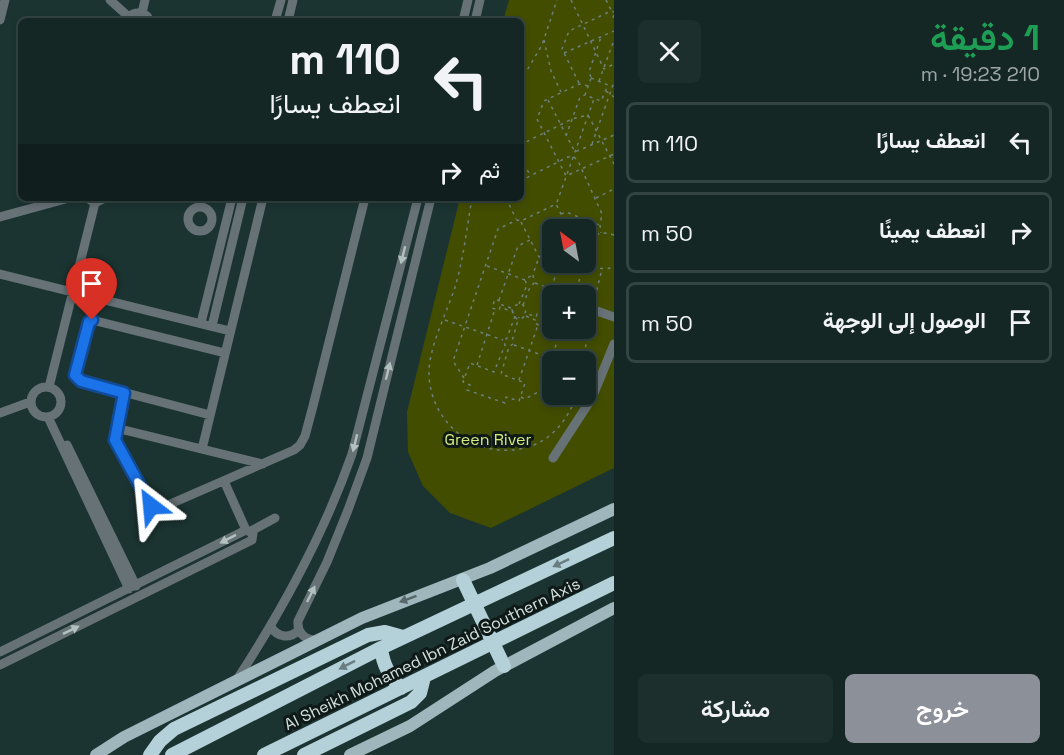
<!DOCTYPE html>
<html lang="ar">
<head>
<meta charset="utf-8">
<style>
  :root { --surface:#142725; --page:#1d2f2d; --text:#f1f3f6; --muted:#9da5a7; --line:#334442; --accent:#8c9099 }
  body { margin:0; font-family:"Space Grotesk",Vazirmatn,sans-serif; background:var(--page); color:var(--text); direction:rtl; height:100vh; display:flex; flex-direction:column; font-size:22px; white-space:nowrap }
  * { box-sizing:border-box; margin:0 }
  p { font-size:20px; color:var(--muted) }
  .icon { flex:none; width:33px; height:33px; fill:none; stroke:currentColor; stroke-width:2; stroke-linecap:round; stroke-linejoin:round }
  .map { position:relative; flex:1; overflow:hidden; direction:ltr }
  .drawer { display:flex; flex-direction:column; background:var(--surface); width:450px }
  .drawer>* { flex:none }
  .guide { position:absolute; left:18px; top:18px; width:506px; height:183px; border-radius:9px; box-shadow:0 3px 9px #0003,0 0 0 2px var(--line); direction:rtl; background:#142725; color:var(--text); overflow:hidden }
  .needle { width:39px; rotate:328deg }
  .tools { position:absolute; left:542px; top:219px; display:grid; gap:12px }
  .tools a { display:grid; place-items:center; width:54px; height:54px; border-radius:9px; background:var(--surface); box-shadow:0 3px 9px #0003,0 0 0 2px var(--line); font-size:30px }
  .pin { position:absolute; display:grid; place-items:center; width:51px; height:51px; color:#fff; margin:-62px -26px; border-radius:50% 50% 50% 0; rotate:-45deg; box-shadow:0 0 6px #0007 }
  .pin .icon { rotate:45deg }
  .me { position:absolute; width:66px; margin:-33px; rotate:331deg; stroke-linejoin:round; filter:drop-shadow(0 0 4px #0008) }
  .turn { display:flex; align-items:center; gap:21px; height:126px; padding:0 24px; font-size:27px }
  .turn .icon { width:78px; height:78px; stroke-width:2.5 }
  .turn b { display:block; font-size:42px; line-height:51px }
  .then { display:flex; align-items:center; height:57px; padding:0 24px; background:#0003; gap:12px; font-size:22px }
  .round { display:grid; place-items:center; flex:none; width:63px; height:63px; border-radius:9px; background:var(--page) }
  .overview { display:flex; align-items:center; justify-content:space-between; height:102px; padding:0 24px }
  h1 { font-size:36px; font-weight:600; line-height:45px; color:#1e9e55 }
  .action { display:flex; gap:12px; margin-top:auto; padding:12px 24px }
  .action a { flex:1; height:69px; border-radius:9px; background:var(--accent); color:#fff; font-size:24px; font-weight:600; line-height:69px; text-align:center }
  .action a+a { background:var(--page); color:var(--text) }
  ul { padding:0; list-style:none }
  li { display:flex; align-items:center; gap:18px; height:81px; margin:0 12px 9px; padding:0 12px; border:3px solid var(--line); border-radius:9px }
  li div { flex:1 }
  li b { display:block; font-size:22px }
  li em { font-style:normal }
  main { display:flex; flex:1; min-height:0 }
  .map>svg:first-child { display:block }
  .park { fill:#424d00; fill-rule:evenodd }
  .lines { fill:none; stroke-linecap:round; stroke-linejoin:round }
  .path { stroke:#6c807d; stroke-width:1.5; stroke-dasharray:3 4.5; stroke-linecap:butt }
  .minor { stroke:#677276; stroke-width:9 }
  .major { stroke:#9eb6bc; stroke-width:12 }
  .highway { stroke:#b4d0d8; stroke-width:14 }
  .oneway { fill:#b2c0bf }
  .oneway2 { fill:#6a7e82 }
  .oneway3 { fill:#56686a }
  .route-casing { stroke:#114b97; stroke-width:15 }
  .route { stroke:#1a73e8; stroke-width:10 }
  .labels { text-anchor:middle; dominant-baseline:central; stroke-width:6; stroke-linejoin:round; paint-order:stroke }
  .park-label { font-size:16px; fill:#d5ec7b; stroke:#0f1918 }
  .street-label { font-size:16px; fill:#d2e1de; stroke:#0f1918 }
</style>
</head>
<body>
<main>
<section class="drawer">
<div class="overview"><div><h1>1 دقيقة</h1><p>210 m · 19:23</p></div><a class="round"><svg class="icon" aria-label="close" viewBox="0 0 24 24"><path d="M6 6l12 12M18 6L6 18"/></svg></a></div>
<ul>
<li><svg class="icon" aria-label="left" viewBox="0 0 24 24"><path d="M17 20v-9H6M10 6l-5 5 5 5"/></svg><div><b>انعطف يسارًا</b></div><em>110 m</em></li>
<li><svg class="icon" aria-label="right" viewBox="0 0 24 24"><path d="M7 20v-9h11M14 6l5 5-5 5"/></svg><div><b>انعطف يمينًا</b></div><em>50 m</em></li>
<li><svg class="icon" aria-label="arrive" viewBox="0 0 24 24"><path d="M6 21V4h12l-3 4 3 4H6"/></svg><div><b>الوصول إلى الوجهة</b></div><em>50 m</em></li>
</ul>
<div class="action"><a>خروج</a><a>مشاركة</a></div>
</section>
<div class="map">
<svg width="614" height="755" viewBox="0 0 614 755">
  <rect width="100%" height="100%" fill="#1b3431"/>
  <path class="park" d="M509 0H614V468L491 528 450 513 423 486 408 452 407 412 460 198H520V21H503ZM552 230H585V262H552ZM552 296H585V328H552ZM552 362H585V394H552Z"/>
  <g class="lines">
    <path class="path" d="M571 0 604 69 614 64
      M606 0 611 10
      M614 15 612 20 614 21
      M544 40 551 71 561 92
      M564 53 614 31
      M591 77 589 72 601 37
      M591 78 608 85 601 101 585 95Z
      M599 81 614 40
      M520 82 542 45 557 0
      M579 83 562 49 569 31 611 11 614 12
      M588 86 579 84 544 101 537 119 566 176 614 154
      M606 91 614 97
      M548 100 575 152 614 135
      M566 136 580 97 585 95
      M592 144 614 82
      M520 145 572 119 588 115 614 164
      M520 157 530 175
      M520 181 568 157 573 156 578 161 602 214 600 225 601 233
      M472 198C467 227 464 255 456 284 448 311 430 343 429 371 428 420 473 458 520 449 549 444 568 421 577 394
      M510 198 508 202 516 219
      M596 198 614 189
      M557 202 594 99
      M561 214 566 212 599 225
      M521 222 539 257 552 251
      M614 235C580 222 578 279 614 267
      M573 262 584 266 591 263
      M487 266 525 280
      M535 283 570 296
      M574 296 584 266
      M499 300 518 246 530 240
      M519 304 527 285 525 280 532 275
      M523 305 530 287 534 283 533 274 539 257
      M593 305 602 269
      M513 312 512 310 516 305 522 304 526 309 525 313 526 315 521 319H517L513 315V312L500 307 499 310 492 308 495 299 502 302V305L514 309
      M515 316 507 338 504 341 505 345 494 372 470 363 463 382 470 385 467 390 505 403 506 397 519 401 525 383 501 374 509 347 513 344 512 341 519 317
      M526 316 535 320 534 323 541 326 544 317 537 314 536 317 526 313
      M542 316 560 262
      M445 320 503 340
      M514 345 561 362
      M583 362 591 315
      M477 365 495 309
      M464 378 453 361 498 229 517 220 521 221 556 204 569 230
      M519 380 538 325
      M521 397 525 399 540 391 562 328"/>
    <path class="minor" d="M110 0 130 18
      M142 13 145 0
      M0 20 5 0
      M128 21C131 12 139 11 147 16L150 21
      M275 21 281 0
      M288 21 293 0
      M463 21 468 0
      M475 21 480 0
      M87 198 95 203 105 198
      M188 219a12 12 0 1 1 24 0a12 12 0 1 1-24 0Z
      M0 217 69 198
      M0 274 230 331
      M597 311 614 317
      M201 323 232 198
      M212 326 243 198
      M31 402a15 15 0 1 1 30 0a15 15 0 1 1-30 0Z
      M49 387 95 203
      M124 393 115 439 151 506 155 509 161 508 294 450 300 445 305 436 313 406 365 198
      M0 413 30 402
      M210 415 81 381 75 375 89 322 92 320 225 353
      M48 417 129 589
      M116 428 263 464
      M67 445 136 586
      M202 449 263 198
      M553 458 592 398 614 344
      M224 481 246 530
      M251 531 275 518
      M271 627C278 638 290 639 299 630
      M314 640C304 639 297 632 298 621L327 562 348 510 367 458 431 198
      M0 652 246 530 253 533 252 540 0 665
      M238 678C284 607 324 534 352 454L418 198"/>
    <path class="major" d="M96 755 124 737 362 618 490 568 614 509
      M350 755 410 726 495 671 614 608"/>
    <path class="highway" d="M463 580 504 666
      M381 648C383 665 389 677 401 688
      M150 755 160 741 174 729 368 635 385 632 403 637
      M172 755 381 648 614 538
      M264 755C381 698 497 640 614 583
      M304 755 411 702 420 693 424 677"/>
  </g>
  <defs><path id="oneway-solid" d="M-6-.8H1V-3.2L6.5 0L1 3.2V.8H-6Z" transform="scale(1.5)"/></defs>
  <g class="oneway">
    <use href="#oneway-solid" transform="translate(403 255) rotate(104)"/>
    <use href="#oneway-solid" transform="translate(388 371) rotate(-76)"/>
    <use href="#oneway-solid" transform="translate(355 443) rotate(104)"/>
    <use href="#oneway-solid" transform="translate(228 539) rotate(153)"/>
    <use href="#oneway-solid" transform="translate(311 594) rotate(-64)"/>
    <use href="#oneway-solid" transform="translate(71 630) rotate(-26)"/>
  </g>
  <g class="oneway2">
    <use href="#oneway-solid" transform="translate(561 563) rotate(155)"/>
    <use href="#oneway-solid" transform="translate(347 665) rotate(153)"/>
  </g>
  <use class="oneway3" href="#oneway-solid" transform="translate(408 599) rotate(160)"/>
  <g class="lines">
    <g class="route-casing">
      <path id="route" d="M92 320 89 322 75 375 81 381 124 393 115 440 151 506"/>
    </g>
    <use href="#route" class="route"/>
  </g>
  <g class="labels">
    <g class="park-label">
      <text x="488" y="439">Green River</text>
    </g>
    <g class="street-label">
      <text transform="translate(432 654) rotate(-26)">Al Sheikh Mohamed Ibn Zaid Southern Axis</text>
    </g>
  </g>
</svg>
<div class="tools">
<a><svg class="needle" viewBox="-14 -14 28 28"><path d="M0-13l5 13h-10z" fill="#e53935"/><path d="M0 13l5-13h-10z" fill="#9da5a7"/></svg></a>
<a>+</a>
<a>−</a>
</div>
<div class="pin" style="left:92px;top:320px;background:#d93025"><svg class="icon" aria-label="arrive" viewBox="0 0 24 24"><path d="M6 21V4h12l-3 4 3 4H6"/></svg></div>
<svg class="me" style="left:151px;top:506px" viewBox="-20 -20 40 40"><path d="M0-17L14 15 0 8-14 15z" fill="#1a73e8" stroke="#fff" stroke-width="4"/></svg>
<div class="guide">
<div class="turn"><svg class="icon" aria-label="left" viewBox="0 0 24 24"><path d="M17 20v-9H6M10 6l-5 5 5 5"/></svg><div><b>110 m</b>انعطف يسارًا</div></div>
<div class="then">ثم<svg class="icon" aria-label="right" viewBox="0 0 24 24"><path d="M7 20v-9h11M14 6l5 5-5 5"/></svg></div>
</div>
</div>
</main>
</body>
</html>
